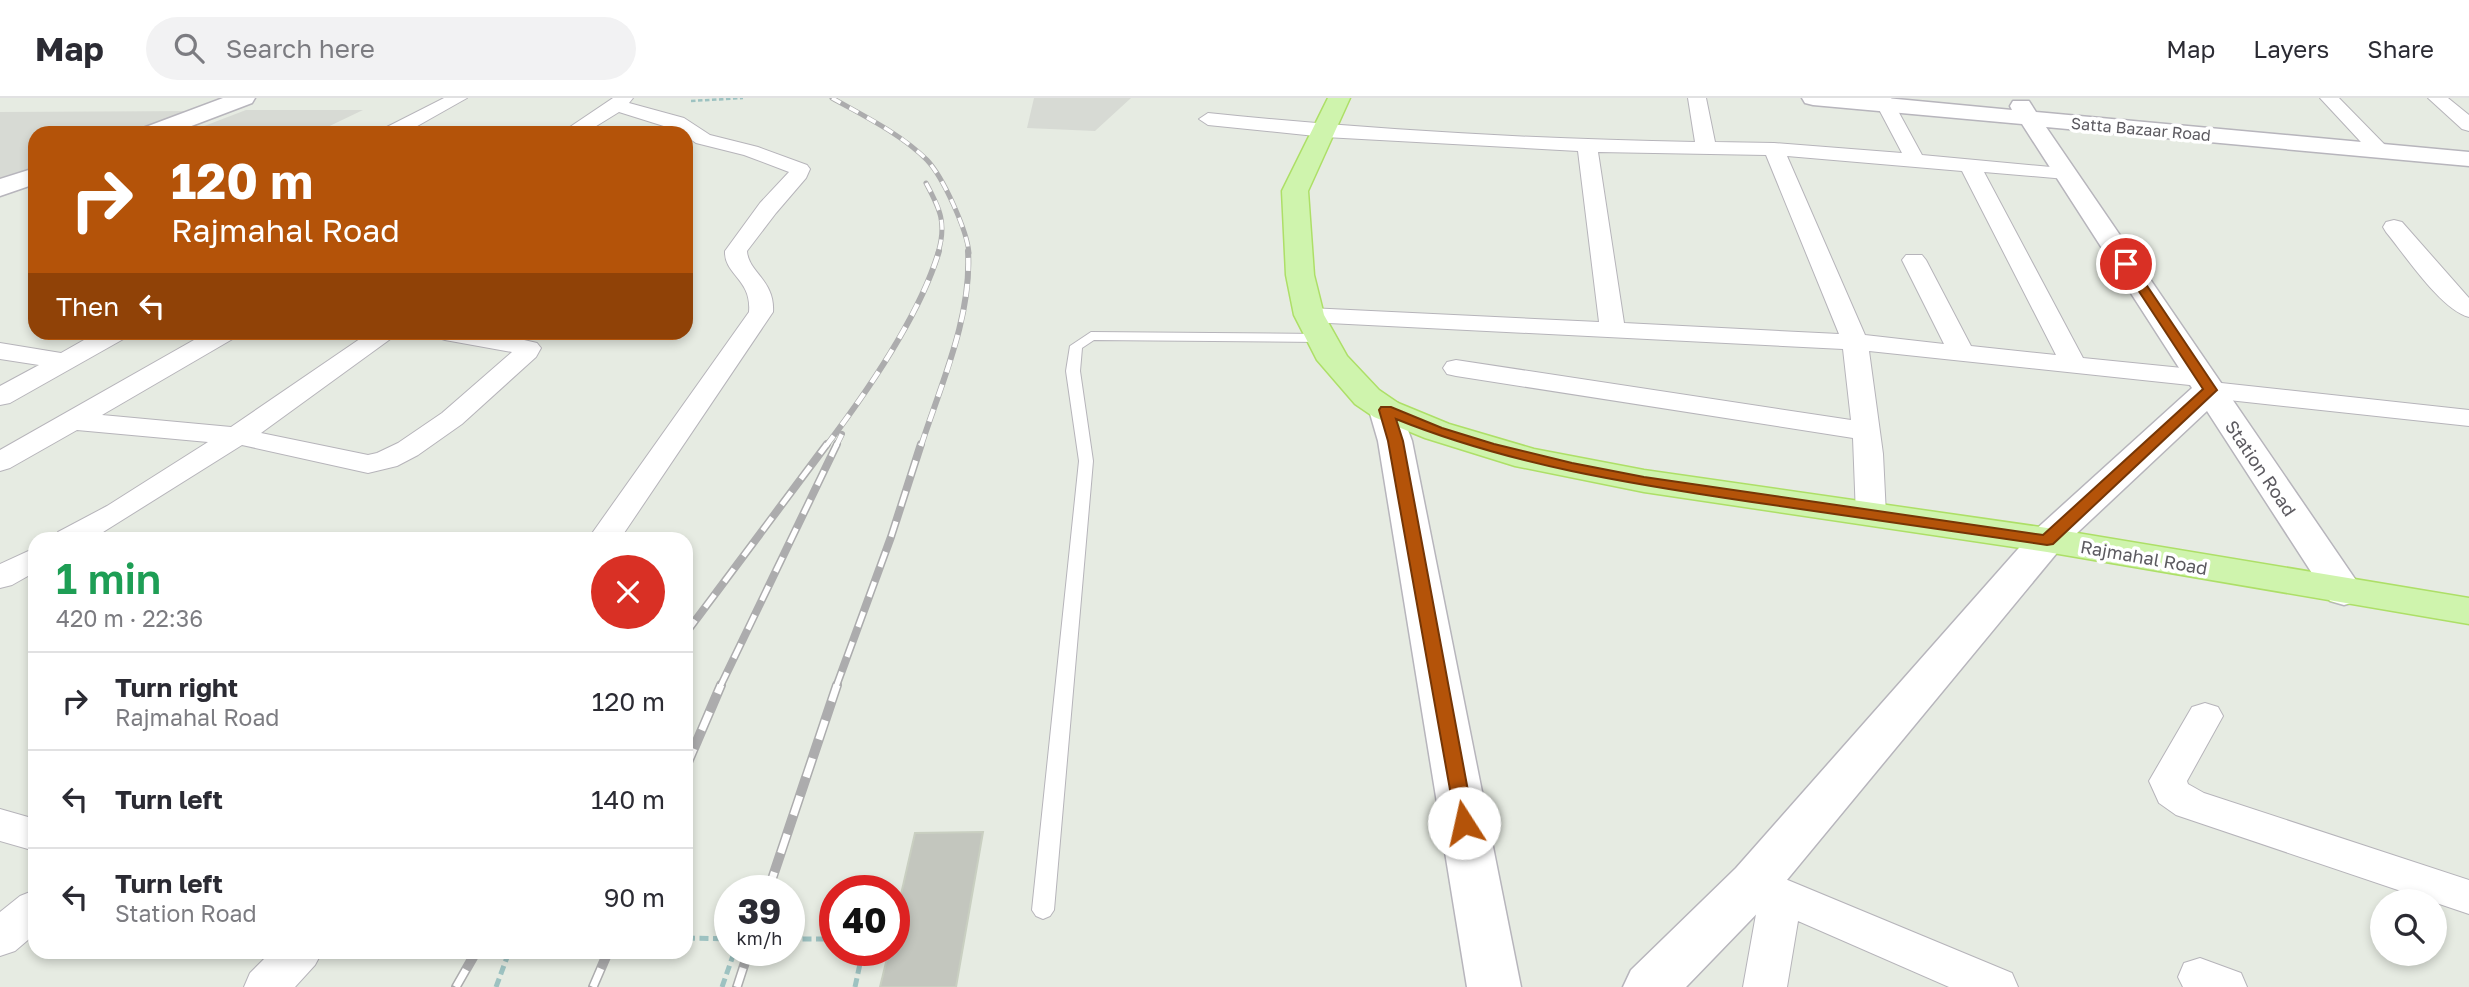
<!DOCTYPE html>
<html lang="en">
<head>
<meta charset="utf-8">
<style>
  :root { --surface:#fff; --page:#f2f2f3; --text:#2b2b33; --muted:#7c7c81; --line:#e1e1e2 }
  body { margin:0; font-family:"Golos Text",sans-serif; background:var(--page); color:var(--text); height:100vh; display:flex; flex-direction:column; font-size:26px; white-space:nowrap }
  * { box-sizing:border-box; margin:0 }
  p { font-size:23px; color:var(--muted) }
  .icon { flex:none; width:38px; height:38px; fill:none; stroke:currentColor; stroke-width:2; stroke-linecap:round; stroke-linejoin:round }
  .map { position:relative; flex:1; overflow:hidden }
  .side { position:absolute; left:28px; top:434px; width:665px; height:427px; display:flex; flex-direction:column; background:var(--surface); border-radius:21px; box-shadow:0 4px 10px #0003 }
  .side>* { flex:none }
  .banner { position:absolute; left:28px; top:28px; width:665px; height:214px; border-radius:21px; box-shadow:0 4px 10px #0003; background:#b45309; color:#fff; overflow:hidden }
  .tools { position:absolute; left:2370px; top:791px; display:grid; gap:14px }
  .tools a { display:grid; place-items:center; width:77px; height:77px; border-radius:50%; background:var(--surface); box-shadow:0 4px 10px #0003; font-size:35px }
  .speed { position:absolute; left:714px; top:777px; display:flex; gap:14px; font-size:35px; font-weight:700; text-align:center }
  .speed>* { display:grid; place-content:center; width:91px; height:91px; border-radius:50%; background:var(--surface); box-shadow:0 4px 10px #0003; line-height:1 }
  .speed small { font-size:18px; font-weight:400 }
  .speed .limit { border:10px solid #d22; background:#fff; color:#111 }
  .pin { position:absolute; display:grid; place-items:center; width:60px; height:60px; color:#fff; margin:-30px; border:4px solid #fff; border-radius:50%; box-shadow:0 2px 7px #0007 }
  .me { position:absolute; width:77px; margin:-38px; rotate:350deg; stroke-linejoin:round; filter:drop-shadow(0 0 5px #0008) }
  .turn { display:flex; align-items:center; gap:24px; height:147px; padding:0 28px; font-size:32px }
  .turn .icon { width:91px; height:91px; stroke-width:2.5 }
  .turn b { display:block; font-size:49px; line-height:60px }
  .then { display:flex; align-items:center; height:66px; padding:0 28px; background:#0003; gap:14px; font-size:26px }
  .round { display:grid; place-items:center; flex:none; width:74px; height:74px; border-radius:37px; background:var(--page) }
  .overview { display:flex; align-items:center; justify-content:space-between; height:119px; padding:0 28px }
  h1 { font-size:42px; font-weight:600; line-height:52px; color:#1e9e55 }
  ul { padding:0; list-style:none }
  li { display:flex; align-items:center; gap:21px; height:98px; padding:0 28px; border-top:2px solid var(--line) }
  li div { flex:1 }
  li b { display:block; font-size:26px }
  li em { font-style:normal }
  header { display:flex; align-items:center; gap:42px; box-sizing:border-box; height:98px; padding:0 35px; background:var(--surface); border-bottom:2px solid var(--line) }
  header strong { font-size:33px }
  nav { display:flex; gap:38px; margin-inline-start:auto; font-size:24px }
  .search { width:490px; height:63px; background:var(--page); display:flex; align-items:center; gap:18px; box-sizing:border-box; padding:0 24px; border-radius:38px; color:var(--muted); font-size:26px }
  .map>svg:first-child { display:block }
  .industrial { fill:#d7dad4 }
  .building { fill:#c3c6be; stroke:#c9cfc1; stroke-width:2 }
  .lines { fill:none; stroke-linecap:round; stroke-linejoin:round }
  .lane-casing { stroke:#b6b4ba; stroke-width:2 }
  .street-casing { stroke:#b6b4ba; stroke-width:2 }
  .secondary-casing { stroke:#b7b5bc; stroke-width:3 }
  .primary-casing { stroke:#addf67; stroke-width:3 }
  .path-far1 { stroke:#9dc2c1; stroke-width:2.5; stroke-dasharray:4.5 2.5; stroke-linecap:butt }
  .path { stroke:#9dc2c1; stroke-width:5; stroke-dasharray:9 4.5; stroke-linecap:butt }
  .lane { fill:#fff; fill-rule:evenodd }
  .street { fill:#fff; fill-rule:evenodd }
  .secondary { fill:#fff; fill-rule:evenodd }
  .primary { fill:#cff4ad; fill-rule:evenodd }
  .rail-far3-casing { stroke:#acacad; stroke-width:5 }
  .rail-far2-casing { stroke:#acacad; stroke-width:6 }
  .rail-far1-casing { stroke:#acacad; stroke-width:8 }
  .rail-casing { stroke:#acacad; stroke-width:10 }
  .rail-far3 { stroke:#fff; stroke-width:3.5; stroke-dasharray:10; stroke-linecap:butt }
  .rail-far2 { stroke:#fff; stroke-width:4.5; stroke-dasharray:13; stroke-linecap:butt }
  .rail-far1 { stroke:#fff; stroke-width:5; stroke-dasharray:16; stroke-linecap:butt }
  .rail { stroke:#fff; stroke-width:7; stroke-dasharray:20; stroke-linecap:butt }
  .route { fill:#b45309; stroke:#753606; stroke-width:2 }
  .labels { text-anchor:middle; dominant-baseline:central; stroke-width:7; stroke-linejoin:round; paint-order:stroke }
  .far-street-label { font-size:16px; fill:#5c5a60; stroke:#fff }
  .street-label { font-size:18px; fill:#5c5a60; stroke:#fff }
</style>
</head>
<body>
<header>
<strong>Map</strong>
<div class="search"><svg class="icon" aria-label="search" viewBox="0 0 24 24"><circle cx="10" cy="10" r="6"/><path d="M15 15l6 6"/></svg>Search here</div>
<nav><a>Map</a><a>Layers</a><a>Share</a></nav>
</header>
<div class="map">
<svg width="2469" height="889" viewBox="0 0 2469 889">
  <rect width="100%" height="100%" fill="#e6ebe2"/>
  <path class="industrial" d="M1034 0H1131L1095 33 1027 30Z
    M246 12H363L315 35H186Z
    M201 13 139 35H35V73L0 86V14Z"/>
  <path class="building" d="M983 734 956 889H880L889 852H894V827L915 735Z"/>
  <g class="lines">
    <g class="lane-casing">
      <path id="lane" d="M1091 234 1320 236 1326 240 1320 244 1094 242 1082 250 1080 273 1093 363 1054 812 1050 818 1043 821 1036 818 1032 812 1079 363 1066 273 1070 248Z"/>
    </g>
    <g class="street-casing">
      <path id="street" d="M444 0H467L405 35H380L383 31Z
        M613 0H633L629 5 684 20 710 37 758 49 807 67 810 71 806 80 776 115 747 153C748 174 775 182 773 214L620 441H588L749 214C752 181 724 177 725 153L760 105 789 74 744 57 696 45 686 38V35L619 14 585 35H561Z
        M1688 0H1706L1715 44 1774 45 1902 55 1873 0H1891L1922 57 2073 71 2076 75 2073 79 2066 81 1984 74 2083 260 2202 272 2211 274 2215 280 2212 284 2469 312V328L2210 300 2200 298 2197 292 2199 288 1869 253 1883 356 1886 417 1882 424 1871 426 1860 424 1856 417 1853 340 1456 278 1447 276 1443 270 1447 264 1456 262 1851 322 1843 251 1309 224 1300 222 1297 217 1300 212 1309 210 1599 224 1578 53 1325 39 1208 27 1199 21 1208 15C1370 32 1532 41 1695 44ZM1598 54 1766 57 1839 236 1624 225ZM1787 58 1962 73 2056 257 1971 248 1926 162 1922 157H1906L1902 162 1944 246 1865 237Z
        M2320 0H2339L2387 49 2390 53 2387 57H2373Z
        M2428 0H2448L2469 17V33L2462 31Z
        M2394 122 2402 124 2469 200V219C2441 212 2405 157 2386 134L2383 129 2386 124Z
        M98 234H130L127 239 10 305 0 307V288L39 267 0 261V245L61 255Z
        M208 234H239L236 239 102 317 231 329 370 234H400L261 335 368 357 377 355 398 345 442 315 512 254 445 242 436 239 433 234H489L537 245 541 250 536 259 462 326 418 357 397 368 368 375 242 347 92 441H53L58 434 107 408 208 344 77 332 10 370 0 373V352Z
        M35 450V474L12 487 0 490V466Z
        M2205 605 2218 609 2223 618 2187 683 2188 686 2204 695 2469 782V816L2176 717 2159 705 2149 683 2192 609Z
        M0 711 35 721V753L0 743Z
        M1754 768 2012 875 2018 889H1949L1798 823 1787 889H1743L1758 805 1739 797 1733 785 1739 773Z
        M35 792V836L15 853 0 858V814L20 798Z
        M271 854H322L315 867 295 889H244L250 875Z
        M2200 860 2241 875 2247 889H2183L2178 879 2184 865Z"/>
    </g>
    <g class="secondary-casing">
      <path id="secondary" d="M223 0H255L252 5 173 35H139L143 30Z
        M1802 0H1886L2012 12 2010 8 2013 3H2029L2036 14 2469 54V68L2046 29 2364 494 2358 503 2344 507 2330 503 2207 313 2061 450 1772 800 1686 889H1623L1631 872 1736 770 2033 434 2192 290 2022 26 1813 7 1805 5Z
        M35 70V86L0 98V81Z
        M1386 302 1398 305 1412 343 1521 889H1467L1378 343 1369 312 1374 305Z"/>
    </g>
    <g class="primary-casing">
      <path id="primary" d="M1328 0H1350L1308 93 1314 177 1324 217 1347 258 1379 292 1398 305 1449 326 1534 351 1644 372 2047 430 2469 500V526L2047 454 1644 394 1515 368 1425 340 1374 319 1355 306 1317 262 1294 217 1286 177 1282 93Z"/>
    </g>
    <path class="path-far1" d="M691 3 743 0"/>
    <path class="path" d="M686 840 730 841
      M789 841H835
      M496 889 509 854
      M722 889 735 852
      M855 889 863 852"/>
    <use href="#lane" class="lane"/>
    <use href="#street" class="street"/>
    <use href="#secondary" class="secondary"/>
    <use href="#primary" class="primary"/>
    <g class="rail-far3-casing">
      <path id="rail-far3" d="M832 0C864 18 901 36 927 62 943 79 967 132 969 155
        M926 85C940 111 947 125 938 155"/>
    </g>
    <g class="rail-far2-casing">
      <path id="rail-far2" d="M826 348C867 294 920 217 939 153
        M836 348 842 336
        M921 348C941 286 972 219 968 153"/>
    </g>
    <g class="rail-far1-casing">
      <path id="rail-far1" d="M686 535 827 346
        M720 589 837 346
        M836 589 891 439 921 346"/>
    </g>
    <g class="rail-casing">
      <path id="rail" d="M686 669 721 587
        M768 793 837 587
        M456 889 476 854
        M593 889 608 854
        M737 889 749 852"/>
    </g>
    <use href="#rail-far3" class="rail-far3"/>
    <use href="#rail-far2" class="rail-far2"/>
    <use href="#rail-far1" class="rail-far1"/>
    <use href="#rail" class="rail"/>
  </g>
  <path class="route" d="M2122 164H2131L2217 292 2053 446 2047 447C1949 433 1851 418 1752 404 1631 386 1510 367 1396 321L1403 343 1474 725 1471 731 1464 733 1457 731 1388 343 1379 312 1381 309H1391L1442 330 1494 346 1572 365 1644 379 2043 437 2203 291 2121 166Z"/>
  <g class="labels">
    <g class="far-street-label">
      <text transform="translate(2141 31) rotate(5)">Satta Bazaar Road</text>
    </g>
    <g class="street-label">
      <text transform="translate(2261 370) rotate(56)">Station Road</text>
      <text transform="translate(2144 459) rotate(10)">Rajmahal Road</text>
    </g>
  </g>
</svg>
<div class="tools">
<a><svg class="icon" aria-label="search" viewBox="0 0 24 24"><circle cx="10" cy="10" r="6"/><path d="M15 15l6 6"/></svg></a>
</div>
<div class="speed"><div>39<small>km/h</small></div><div class="limit">40</div></div>
<div class="pin" style="left:2126px;top:166px;background:#d93025"><svg class="icon" aria-label="arrive" viewBox="0 0 24 24"><path d="M6 21V4h12l-3 4 3 4H6"/></svg></div>
<svg class="me" style="left:1464px;top:725px" viewBox="-20 -20 40 40"><circle r="19" fill="#fff"/><path d="M0-13L10 11 0 6-10 11z" fill="#b45309"/></svg>
<div class="banner">
<div class="turn"><svg class="icon" aria-label="right" viewBox="0 0 24 24"><path d="M7 20v-9h11M14 6l5 5-5 5"/></svg><div><b>120 m</b>Rajmahal Road</div></div>
<div class="then">Then<svg class="icon" aria-label="left" viewBox="0 0 24 24"><path d="M17 20v-9H6M10 6l-5 5 5 5"/></svg></div>
</div>
<section class="side">
<div class="overview"><div><h1>1 min</h1><p>420 m · 22:36</p></div><a class="round" style="background:#d93025;color:#fff"><svg class="icon" aria-label="close" viewBox="0 0 24 24"><path d="M6 6l12 12M18 6L6 18"/></svg></a></div>
<ul>
<li><svg class="icon" aria-label="right" viewBox="0 0 24 24"><path d="M7 20v-9h11M14 6l5 5-5 5"/></svg><div><b>Turn right</b><p>Rajmahal Road</p></div><em>120 m</em></li>
<li><svg class="icon" aria-label="left" viewBox="0 0 24 24"><path d="M17 20v-9H6M10 6l-5 5 5 5"/></svg><div><b>Turn left</b></div><em>140 m</em></li>
<li><svg class="icon" aria-label="left" viewBox="0 0 24 24"><path d="M17 20v-9H6M10 6l-5 5 5 5"/></svg><div><b>Turn left</b><p>Station Road</p></div><em>90 m</em></li>
</ul>
</section>
</div>
</body>
</html>
